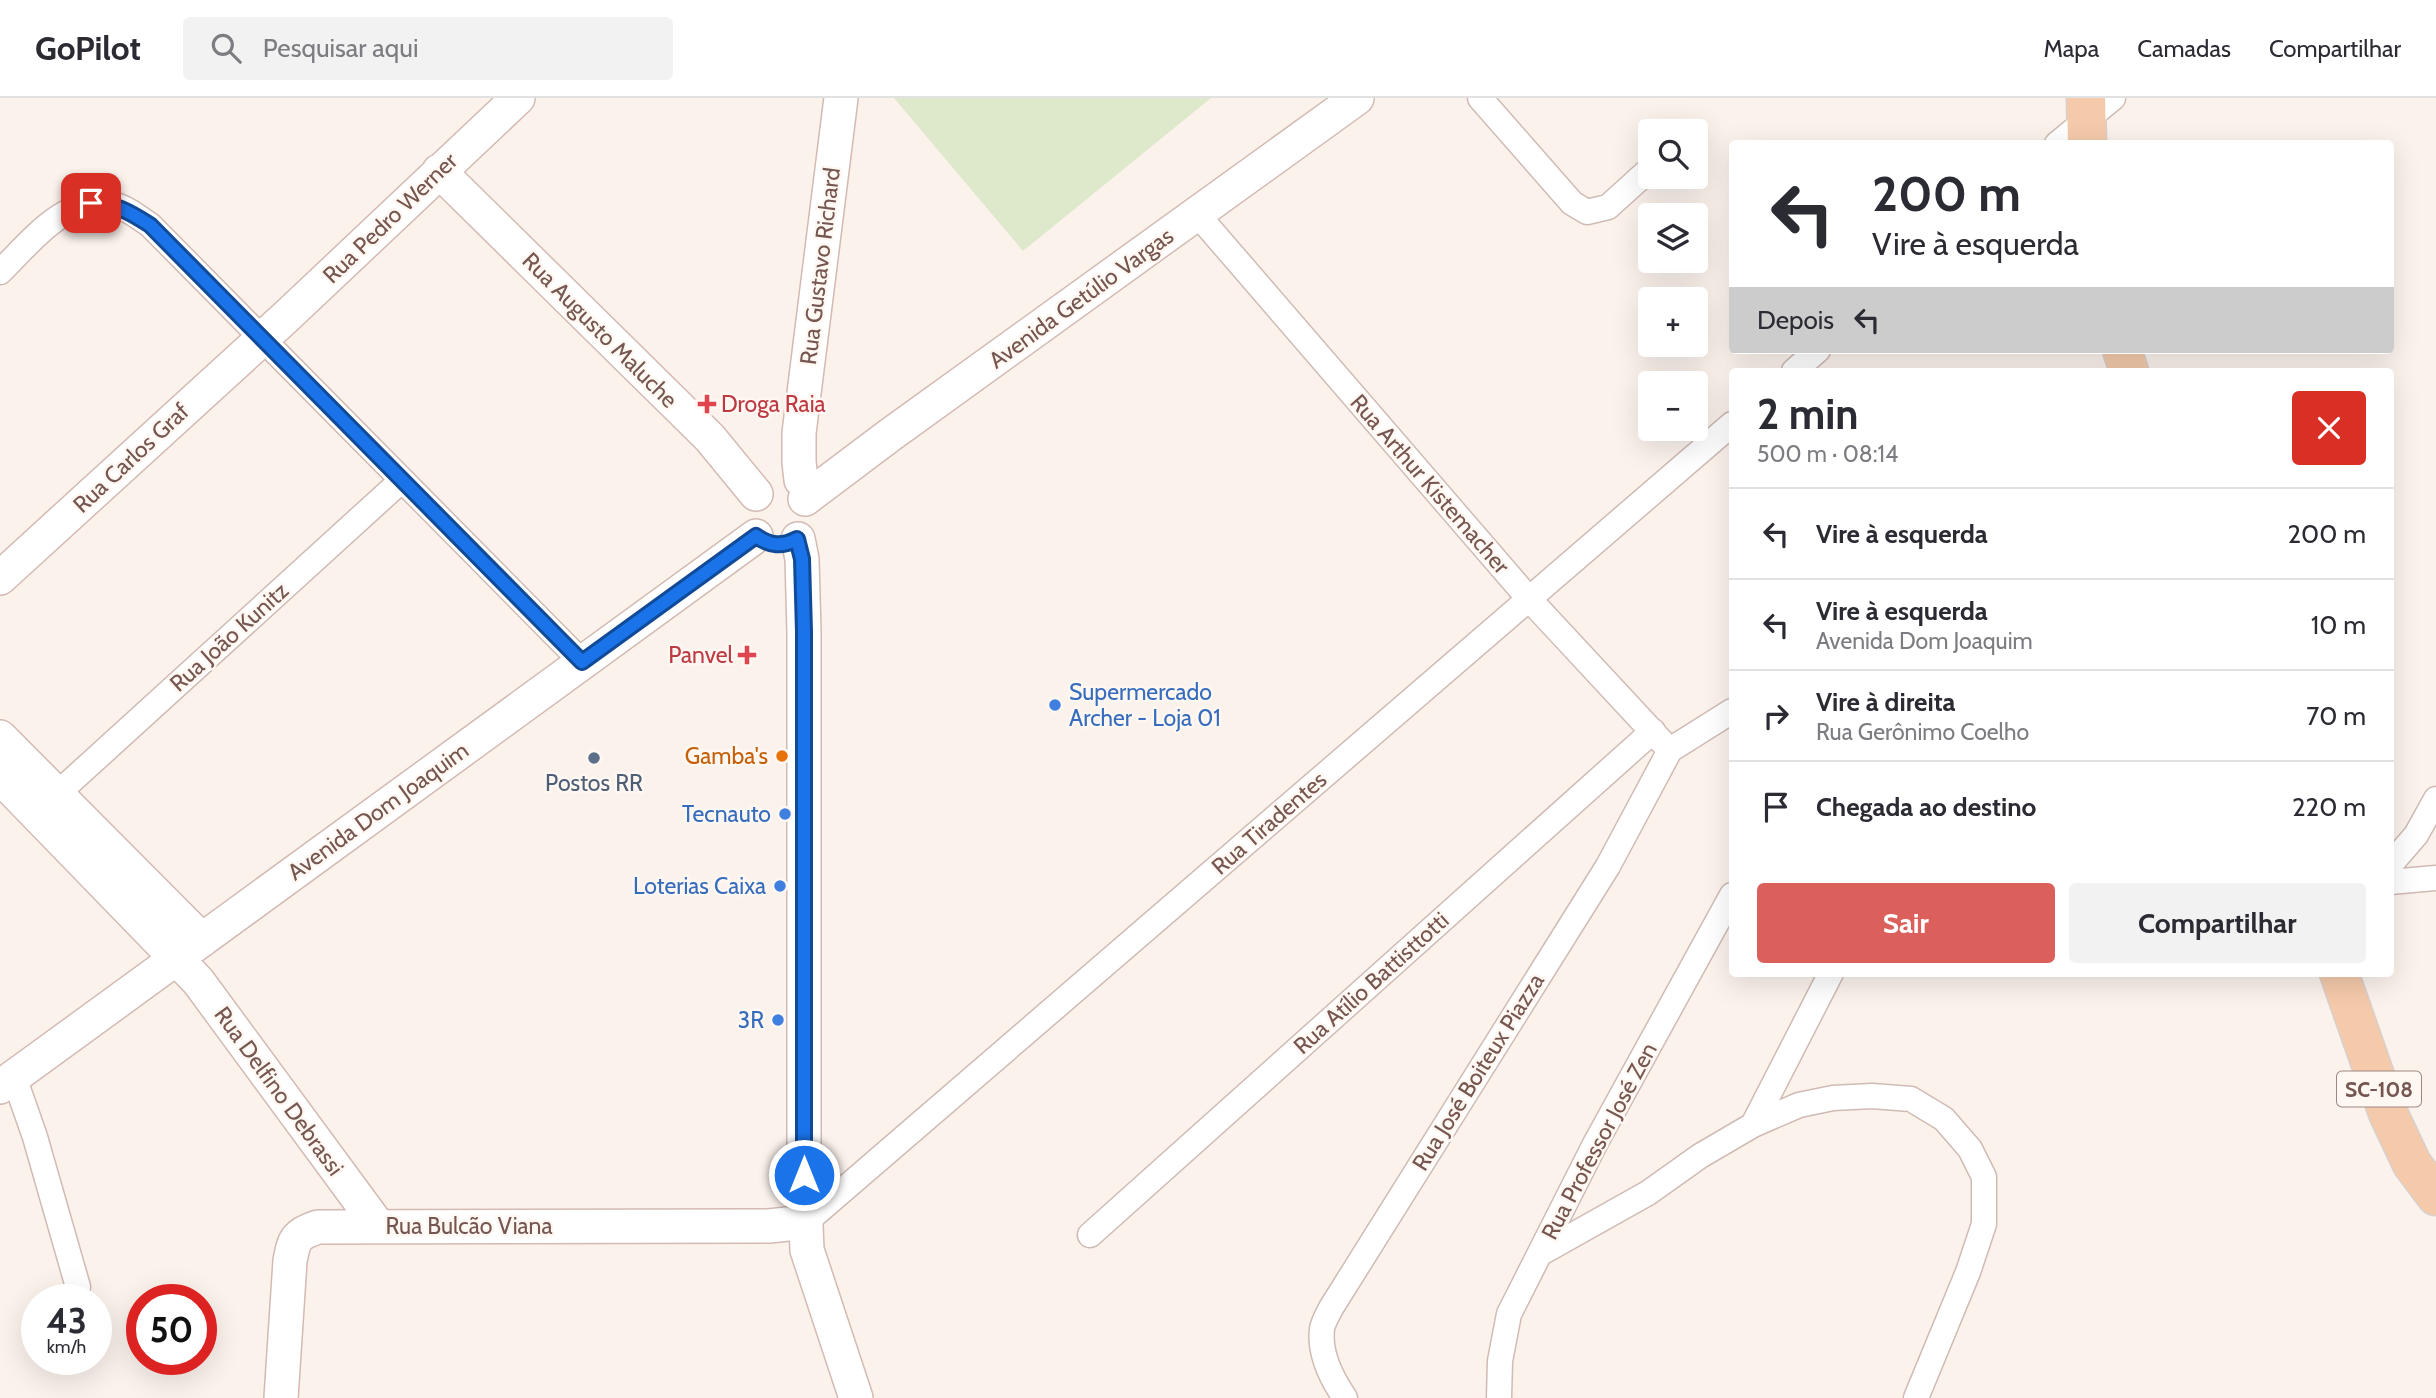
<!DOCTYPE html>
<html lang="pt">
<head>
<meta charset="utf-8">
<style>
  :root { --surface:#fff; --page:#f2f2f3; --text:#2b2b33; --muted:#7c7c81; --line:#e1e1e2; --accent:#db5f5b }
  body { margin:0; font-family:Cabin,sans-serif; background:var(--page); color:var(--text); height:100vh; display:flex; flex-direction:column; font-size:26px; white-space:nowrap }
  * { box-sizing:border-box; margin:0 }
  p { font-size:23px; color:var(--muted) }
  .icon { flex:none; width:38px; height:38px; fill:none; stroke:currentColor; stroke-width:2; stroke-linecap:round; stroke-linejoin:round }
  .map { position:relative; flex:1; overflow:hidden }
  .panel { position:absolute; left:1729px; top:270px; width:665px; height:609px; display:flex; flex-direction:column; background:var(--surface); border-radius:7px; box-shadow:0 7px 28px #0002 }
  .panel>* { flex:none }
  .hud { position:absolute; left:1729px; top:42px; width:665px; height:214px; border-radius:7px; box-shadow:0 7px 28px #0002; background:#fff; color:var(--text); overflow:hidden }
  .fabs { position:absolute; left:1638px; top:21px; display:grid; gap:14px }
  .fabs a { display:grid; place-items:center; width:70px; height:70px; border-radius:7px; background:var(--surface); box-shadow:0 7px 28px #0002; font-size:35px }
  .speed { position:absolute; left:21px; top:1186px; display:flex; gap:14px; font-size:35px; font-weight:700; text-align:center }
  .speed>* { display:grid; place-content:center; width:91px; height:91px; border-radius:50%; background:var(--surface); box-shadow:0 7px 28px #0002; line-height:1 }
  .speed small { font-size:18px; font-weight:400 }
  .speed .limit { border:10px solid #d22; background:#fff; color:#111 }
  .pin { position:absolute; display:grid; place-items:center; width:60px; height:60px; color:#fff; margin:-30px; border-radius:14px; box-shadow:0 4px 10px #0006 }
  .me { position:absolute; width:77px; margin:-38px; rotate:0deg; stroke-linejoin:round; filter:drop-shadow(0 0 5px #0008) }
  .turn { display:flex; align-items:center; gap:24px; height:147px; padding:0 28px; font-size:32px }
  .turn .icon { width:91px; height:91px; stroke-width:2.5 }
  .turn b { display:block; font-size:49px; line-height:60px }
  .then { display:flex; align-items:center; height:66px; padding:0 28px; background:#0003; gap:14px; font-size:26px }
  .round { display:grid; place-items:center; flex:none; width:74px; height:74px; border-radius:7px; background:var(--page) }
  .head { display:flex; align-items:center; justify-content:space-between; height:119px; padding:0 28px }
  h1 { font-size:42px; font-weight:800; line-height:52px }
  .button { display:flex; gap:14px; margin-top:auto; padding:14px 28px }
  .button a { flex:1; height:80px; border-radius:7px; background:var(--accent); color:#fff; font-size:28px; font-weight:800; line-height:80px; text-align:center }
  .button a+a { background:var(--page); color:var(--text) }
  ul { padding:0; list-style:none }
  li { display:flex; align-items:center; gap:21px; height:91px; padding:0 28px; border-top:2px solid var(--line) }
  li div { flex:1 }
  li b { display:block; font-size:26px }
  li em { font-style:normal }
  header { display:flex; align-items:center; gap:42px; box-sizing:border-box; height:98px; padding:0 35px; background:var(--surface); border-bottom:2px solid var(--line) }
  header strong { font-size:33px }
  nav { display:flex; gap:38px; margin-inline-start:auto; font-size:24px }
  .search { width:490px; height:63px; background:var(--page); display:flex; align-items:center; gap:18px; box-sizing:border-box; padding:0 24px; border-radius:7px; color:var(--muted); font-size:26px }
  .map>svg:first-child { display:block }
  .green { fill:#dde9ca }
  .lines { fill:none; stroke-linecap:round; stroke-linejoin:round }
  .street-casing { stroke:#d0bbb4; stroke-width:27 }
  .secondary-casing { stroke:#d3bab2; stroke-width:36 }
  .primary-casing { stroke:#d9d0ce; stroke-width:41 }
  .street { stroke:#fff; stroke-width:24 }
  .secondary { stroke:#fff; stroke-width:33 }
  .primary { stroke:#f4caaa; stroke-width:38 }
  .route-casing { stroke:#114b97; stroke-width:18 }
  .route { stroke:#1a73e8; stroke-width:12 }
  .health-dot { fill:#e0444e; stroke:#fef7f2; stroke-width:2.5 }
  .shop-dot { fill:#3f7fe0; stroke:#fef7f2; stroke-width:2.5 }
  .food-dot { fill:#e8710a; stroke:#fef7f2; stroke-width:2.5 }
  .service-dot { fill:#5c6f8a; stroke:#fef7f2; stroke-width:2.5 }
  .labels { text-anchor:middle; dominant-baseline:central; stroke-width:5; stroke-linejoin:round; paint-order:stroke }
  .shield { fill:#fef7f2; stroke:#9f8681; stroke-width:2 }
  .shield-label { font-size:21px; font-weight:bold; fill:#765650 }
  .street-label { font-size:23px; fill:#765650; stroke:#fef7f2 }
  .health-label { font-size:23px; fill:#be3a42; stroke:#fef7f2; text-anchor:start }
  .shop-label { font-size:23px; fill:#366cbe; stroke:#fef7f2; text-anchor:end }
  .food-label { font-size:23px; fill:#c56008; stroke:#fef7f2; text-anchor:end }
  .service-label { font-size:23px; fill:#4e5e75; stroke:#fef7f2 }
</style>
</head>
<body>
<header>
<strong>GoPilot</strong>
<div class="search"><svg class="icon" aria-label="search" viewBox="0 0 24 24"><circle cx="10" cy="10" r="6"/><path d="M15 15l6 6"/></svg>Pesquisar aqui</div>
<nav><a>Mapa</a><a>Camadas</a><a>Compartilhar</a></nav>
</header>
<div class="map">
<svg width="2436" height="1300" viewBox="0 0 2436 1300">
  <rect width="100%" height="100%" fill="#fbf2ec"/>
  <path class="green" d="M894 0H1211L1023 153Z"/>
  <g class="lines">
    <g class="street-casing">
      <path id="street" d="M1480 0 1572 105 1587 114 1608 109 1650 71
        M2057 46 2113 0
        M1197 116 1530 502 1662 644
        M0 174C30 145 65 97 112 106 126 109 138 119 150 127L582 564
        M1794 273 1818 252
        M1670 652 1732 613
        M57 696 402 382
        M2390 767 2416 737 2436 701
        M2390 784 2436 780
        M14 979 35 1039 78 1189
        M1753 1027 1799 1007 1833 1000 1872 998 1911 1001 1944 1021 1970 1051 1984 1079V1126L1968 1174 1916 1300
        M806 1124 1732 326
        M1090 1137 1653 633
        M1541 1155 1648 1095 1700 1058 1753 1027 1831 875
        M1345 1300C1332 1281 1319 1255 1322 1231 1323 1224 1328 1216 1331 1210L1608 768 1670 652
        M1499 1300 1500 1263 1509 1216 1595 1046 1732 797"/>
    </g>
    <g class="secondary-casing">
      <path id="secondary" d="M439 73 710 340 756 396
        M819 390H810L801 382 799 364V335L841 0
        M805 401 890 337 1357 0
        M798 441 802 461 804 534V1077L807 1152 856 1300
        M0 480 287 218 518 0
        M0 639 202 842
        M0 679 198 883 379 1129
        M0 989 756 438
        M281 1300 290 1163C294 1141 296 1136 318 1129L769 1128 806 1124"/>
    </g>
    <g class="primary-casing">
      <path id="primary" d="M2086 0 2087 46
        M2122 252 2129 273
        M2339 875 2388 1015 2412 1066 2436 1098"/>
    </g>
    <use href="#street" class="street"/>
    <use href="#secondary" class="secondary"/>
    <use href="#primary" class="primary"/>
  </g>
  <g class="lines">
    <g class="route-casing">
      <path id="route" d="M91 105C118 107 128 113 150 127L582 564 756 438C770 448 782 449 797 441L802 461 804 534V1077"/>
    </g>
    <use href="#route" class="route"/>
  </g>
  <g class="health-dot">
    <path d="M703.5 295.5h7v7h7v7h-7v7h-7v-7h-7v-7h7z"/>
    <path d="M743.5 546.5h7v7h7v7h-7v7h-7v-7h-7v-7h7z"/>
  </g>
  <g class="shop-dot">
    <circle cx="1055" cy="607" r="7"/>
    <circle cx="785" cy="716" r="7"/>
    <circle cx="780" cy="788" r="7"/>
    <circle cx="778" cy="922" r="7"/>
  </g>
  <circle class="food-dot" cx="782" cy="658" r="7"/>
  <circle class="service-dot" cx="594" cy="660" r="7"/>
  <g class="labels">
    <rect class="shield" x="2337" y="973.5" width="84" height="35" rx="5"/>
    <g class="shield-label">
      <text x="2379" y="991">SC-108</text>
    </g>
    <g class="street-label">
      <text transform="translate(390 120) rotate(-44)">Rua Pedro Werner</text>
      <text transform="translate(820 168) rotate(-83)">Rua Gustavo Richard</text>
      <text transform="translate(1081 200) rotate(-36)">Avenida Getúlio Vargas</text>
      <text transform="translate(600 232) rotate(45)">Rua Augusto Maluche</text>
      <text transform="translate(131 360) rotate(-43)">Rua Carlos Graf</text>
      <text transform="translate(1430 386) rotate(49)">Rua Arthur Kistemacher</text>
      <text transform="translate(229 539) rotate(-42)">Rua João Kunitz</text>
      <text transform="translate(378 713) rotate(-36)">Avenida Dom Joaquim</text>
      <text transform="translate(1269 725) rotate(-41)">Rua Tiradentes</text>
      <text transform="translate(1371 885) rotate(-42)">Rua Atílio Battisttotti</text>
      <text transform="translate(1478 974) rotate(-58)">Rua José Boiteux Piazza</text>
      <text transform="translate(279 993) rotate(54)">Rua Delfino Debrassi</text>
      <text transform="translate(1599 1043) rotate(-62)">Rua Professor José Zen</text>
      <text x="469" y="1128">Rua Bulcão Viana</text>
    </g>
    <g class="health-label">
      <text x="721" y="306">Droga Raia</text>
      <text x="733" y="557" text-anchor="end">Panvel</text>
    </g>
    <g class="shop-label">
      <text x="1069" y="594" text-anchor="start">Supermercado<tspan x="1069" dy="26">Archer - Loja 01</tspan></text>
      <text x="771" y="716">Tecnauto</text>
      <text x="766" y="788">Loterias Caixa</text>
      <text x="764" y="922">3R</text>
    </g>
    <g class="food-label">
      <text x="768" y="658">Gamba's</text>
    </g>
    <g class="service-label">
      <text x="594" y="685">Postos RR</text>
    </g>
  </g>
</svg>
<div class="fabs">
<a><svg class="icon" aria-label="search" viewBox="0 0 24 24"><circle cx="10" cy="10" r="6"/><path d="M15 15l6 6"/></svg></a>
<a><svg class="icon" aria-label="layers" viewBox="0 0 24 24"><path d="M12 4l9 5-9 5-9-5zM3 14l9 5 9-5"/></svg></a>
<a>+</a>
<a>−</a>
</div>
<div class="speed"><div>43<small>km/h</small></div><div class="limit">50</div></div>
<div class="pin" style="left:91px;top:105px;background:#d93025"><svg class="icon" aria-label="arrive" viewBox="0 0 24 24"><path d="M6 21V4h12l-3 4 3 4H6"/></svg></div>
<svg class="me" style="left:804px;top:1077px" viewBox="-20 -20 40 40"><circle r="17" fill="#1a73e8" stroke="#fff" stroke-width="3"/><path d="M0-11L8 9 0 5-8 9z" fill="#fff"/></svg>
<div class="hud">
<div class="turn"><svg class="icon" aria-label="left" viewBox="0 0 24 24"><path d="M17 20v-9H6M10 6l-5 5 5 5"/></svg><div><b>200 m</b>Vire à esquerda</div></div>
<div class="then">Depois<svg class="icon" aria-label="left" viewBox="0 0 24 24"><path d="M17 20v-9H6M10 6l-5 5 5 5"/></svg></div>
</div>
<section class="panel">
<div class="head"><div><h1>2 min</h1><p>500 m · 08:14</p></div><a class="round" style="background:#d93025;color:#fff"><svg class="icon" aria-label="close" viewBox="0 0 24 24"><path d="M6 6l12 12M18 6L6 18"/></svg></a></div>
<ul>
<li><svg class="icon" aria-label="left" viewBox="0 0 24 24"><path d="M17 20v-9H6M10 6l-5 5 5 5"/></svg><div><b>Vire à esquerda</b></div><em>200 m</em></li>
<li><svg class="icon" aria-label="left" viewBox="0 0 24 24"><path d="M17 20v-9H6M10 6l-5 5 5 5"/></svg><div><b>Vire à esquerda</b><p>Avenida Dom Joaquim</p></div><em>10 m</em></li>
<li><svg class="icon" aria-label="right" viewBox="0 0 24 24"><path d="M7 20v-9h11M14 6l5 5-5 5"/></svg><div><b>Vire à direita</b><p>Rua Gerônimo Coelho</p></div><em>70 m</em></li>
<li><svg class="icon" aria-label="arrive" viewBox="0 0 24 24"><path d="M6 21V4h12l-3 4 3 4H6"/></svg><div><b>Chegada ao destino</b></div><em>220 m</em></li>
</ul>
<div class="button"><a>Sair</a><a>Compartilhar</a></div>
</section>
</div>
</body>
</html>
